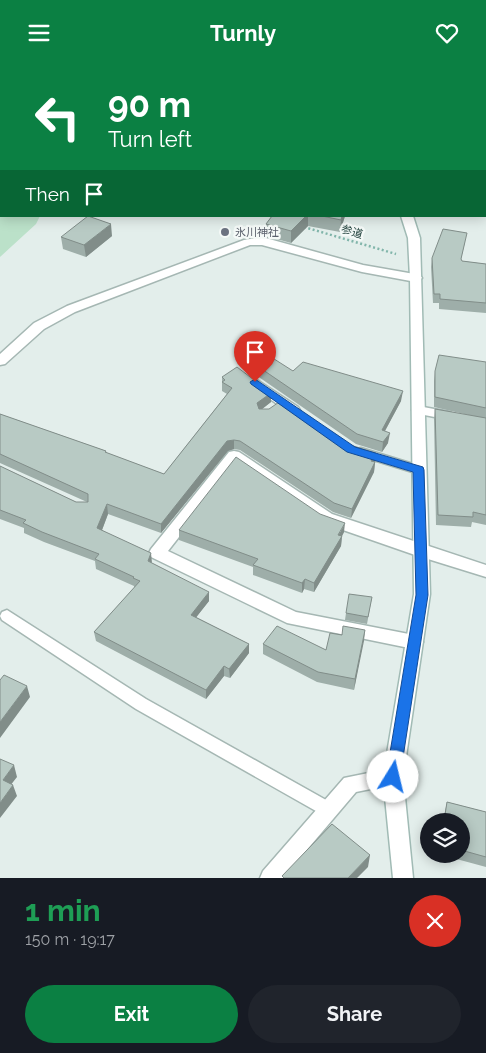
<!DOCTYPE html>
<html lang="en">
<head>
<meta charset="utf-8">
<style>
  :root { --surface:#171b24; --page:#20242c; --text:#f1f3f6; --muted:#9ea1a6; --accent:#0b8043 }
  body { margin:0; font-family:Raleway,"Noto Sans JP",sans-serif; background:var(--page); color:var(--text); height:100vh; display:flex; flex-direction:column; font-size:19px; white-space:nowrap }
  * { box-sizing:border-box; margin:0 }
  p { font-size:16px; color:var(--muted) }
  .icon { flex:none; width:28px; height:28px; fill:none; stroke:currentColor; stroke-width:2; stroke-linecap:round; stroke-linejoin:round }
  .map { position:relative; height:813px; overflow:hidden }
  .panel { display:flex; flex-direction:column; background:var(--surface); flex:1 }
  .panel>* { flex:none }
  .banner { position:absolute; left:0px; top:0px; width:486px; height:152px; box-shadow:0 2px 12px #0003; background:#0b8043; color:#fff; overflow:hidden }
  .tools { position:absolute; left:420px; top:748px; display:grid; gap:10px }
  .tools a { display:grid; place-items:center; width:50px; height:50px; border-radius:50%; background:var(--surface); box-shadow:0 2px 12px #0003; font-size:25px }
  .pin { position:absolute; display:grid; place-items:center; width:42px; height:42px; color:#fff; margin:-51px -21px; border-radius:50% 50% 50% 0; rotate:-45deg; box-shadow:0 0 5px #0007 }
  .pin .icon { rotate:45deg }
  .me { position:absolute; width:55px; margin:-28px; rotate:9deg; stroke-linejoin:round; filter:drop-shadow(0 0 4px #0008) }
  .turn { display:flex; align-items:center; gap:18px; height:105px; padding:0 25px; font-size:22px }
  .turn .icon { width:65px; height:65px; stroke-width:2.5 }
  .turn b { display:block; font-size:35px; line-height:42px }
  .then { display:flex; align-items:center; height:48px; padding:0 25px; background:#0003; gap:10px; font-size:19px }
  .round { display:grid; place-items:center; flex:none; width:52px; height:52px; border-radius:26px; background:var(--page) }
  .headline { display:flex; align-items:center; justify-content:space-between; height:85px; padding:0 25px }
  h1 { font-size:30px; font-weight:700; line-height:38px; color:#1e9e55 }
  .action { display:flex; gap:10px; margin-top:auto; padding:10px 25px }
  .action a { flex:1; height:58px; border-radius:30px; background:var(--accent); color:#fff; font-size:20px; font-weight:700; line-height:58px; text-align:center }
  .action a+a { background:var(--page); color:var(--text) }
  header { display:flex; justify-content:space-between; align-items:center; height:65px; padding:0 25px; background:var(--accent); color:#fff; font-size:22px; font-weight:700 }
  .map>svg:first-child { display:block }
  .green { fill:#bbe1c9 }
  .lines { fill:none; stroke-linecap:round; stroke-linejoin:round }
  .lane-casing { stroke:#a5b7b3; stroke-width:3 }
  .street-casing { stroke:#a5b7b3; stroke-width:3 }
  .secondary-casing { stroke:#a1bbb5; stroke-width:3 }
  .path { stroke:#81b5aa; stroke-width:2.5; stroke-dasharray:2 2.5; stroke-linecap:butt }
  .lane { fill:#fff; fill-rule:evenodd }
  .street { fill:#fff; fill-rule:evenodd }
  .secondary { fill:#fff; fill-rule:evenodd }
  .wall { fill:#9eaea9 }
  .shaded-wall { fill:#818d89 }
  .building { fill:#b8cac4; stroke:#818d89 }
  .route { fill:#1a73e8; stroke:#114b97 }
  .worship-dot { fill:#6b7280; stroke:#f5faf8; stroke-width:2 }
  .labels { text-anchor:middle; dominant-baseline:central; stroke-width:4.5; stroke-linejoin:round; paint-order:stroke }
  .far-worship-label { font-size:11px; fill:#5b616d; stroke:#f5faf8; text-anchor:start }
  .far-street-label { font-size:11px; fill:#21423d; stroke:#f5faf8 }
</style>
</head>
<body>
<header><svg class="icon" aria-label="menu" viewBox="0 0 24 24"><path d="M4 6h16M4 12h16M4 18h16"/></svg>Turnly<svg class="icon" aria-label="heart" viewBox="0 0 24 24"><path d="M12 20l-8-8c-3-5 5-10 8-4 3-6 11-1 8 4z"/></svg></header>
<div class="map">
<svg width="486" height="813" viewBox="0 0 486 813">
  <rect width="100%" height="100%" fill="#e3eeeb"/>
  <path class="green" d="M0 60 1 151H40L36 159 0 192Z"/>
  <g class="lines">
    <g class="lane-casing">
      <path id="lane" d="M257 315 298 342 300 345 298 348H290L253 322 251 319Z
        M418 341 450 347 456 351 450 355 414 348 412 345 414 342Z
        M361 383 423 402 425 405 419 409 357 390 355 387 357 384Z
        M7 545 146 634 335 740 337 745 335 750 329 753 323 750 136 644 2 555 0 551 2 547Z"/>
    </g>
    <g class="street-casing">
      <path id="street" d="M262 172 363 200 420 210 422 213 416 217 362 207 262 180H250L75 247 44 264 5 299 0 300V289L34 258 67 241 244 175Z
        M234 386 239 387 332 449 486 500V512L415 490 320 457 236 399 168 486 296 547 414 570 420 572 423 577 420 582 414 584 287 558 151 492 149 488 151 484 229 387Z
        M393 703 400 706 403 712 400 718 356 727 283 813H260L263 806 344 713Z"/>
    </g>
    <g class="secondary-casing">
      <path id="secondary" d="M401 151H413L420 173 430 529 403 712 413 813H393L383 712 414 529 410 213 408 173Z"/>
    </g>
    <path class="path" d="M304 162 396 189"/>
    <use href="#lane" class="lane"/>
    <use href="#street" class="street"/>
    <use href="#secondary" class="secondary"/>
  </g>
  <path class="wall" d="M164 0H250L249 1H164Z
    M367 0H485L484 1H380Z
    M272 151H345L340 167 308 161 291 178 266 171V159Z
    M112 171 86 192 63 184 61 172Z
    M465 177 461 194 462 196 486 199V248L439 244V238H433L431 202 432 193Z
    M247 294 401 336 385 366 388 378 382 387 356 379 247 304Z
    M486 297V460L472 457 471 462 436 460 434 354 435 344 477 352 434 342V316L435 306Z
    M222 312 271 337 262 344 347 379 376 388 374 407 351 453 333 447 240 385 234 384 228 386 161 468 108 449 102 465 209 536 196 552 249 579V588L230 613 224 611 206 634 96 576 94 567 134 523V521L96 504 95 496 44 477 24 468V463L0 454V401L76 437H87L0 398V349L106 386 107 388 164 409 227 329 222 326Z
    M179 465 344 467 342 471 341 481 314 527 304 524 302 528 253 510V502L179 475Z
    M372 532 367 559 345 555 346 548Z
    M365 565 354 625 317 617 263 589V579L326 585 342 570Z
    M447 737 486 747V802L438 789H461V756H443Z"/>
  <path class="shaded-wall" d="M306 151H308V161L291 178V166Z
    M342 151H345L340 167 341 155Z
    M111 159 112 171 86 192 84 180Z
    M403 326 401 336 380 375 382 365Z
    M271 328V337L257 348V338Z
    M390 368 388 378 382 387 383 377Z
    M234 375V384L228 386 161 468V459L227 376Z
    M376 388 374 407 351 453 352 444 371 396Z
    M107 439 108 449 99 473 97 463Z
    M345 458 344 467 342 471 341 481 314 527V518Z
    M151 488 152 498 148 496Z
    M305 514 304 524 302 528V518Z
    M209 527V536L191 559V550Z
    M365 565 364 576 354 625 355 614Z
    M249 579V588L230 613 229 604Z
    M224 601V611L206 634V625Z
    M27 621 30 632 0 673V657Z
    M14 700 17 712 6 726 3 715Z
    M13 720 17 731 0 753V738Z
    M370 790 368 802 357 813H348Z"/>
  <path class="building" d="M180 0H245L244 1H199Z
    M427 0H482L481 1H426Z
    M88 151 111 159 84 180 61 172Z
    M272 151H306L291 166 266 159Z
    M322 151H342L341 155Z
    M443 164 467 168 461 194 462 196 486 199V238L440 234V229H434L432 193Z
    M260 285 293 306 303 297 403 326 382 365 390 368 383 377 357 369 247 294Z
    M439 290 486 297V343L435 332V306Z
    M237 302 271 328 257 338 259 344H269L282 335 347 379 376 388 371 396 375 397 352 444 334 438 240 376 234 375 227 376 161 459 107 439 97 463 151 488 148 496 209 527 191 550 249 579 229 604 224 601 206 625 94 567 140 516 133 513 134 512 95 494 99 489 42 467 23 458 26 455 0 445V401L76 437H88V429L0 389V349L106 386 105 387 164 409 232 323 222 317 225 315 222 312Z
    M435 344 486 353V450L473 447V452L438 450Z
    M236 392 320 449 345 458 338 470 342 471 314 518 305 514 302 518 253 500 258 494 179 465Z
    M349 529 372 532 368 552 346 548Z
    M277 561 326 585 330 568 342 570 343 561 365 565 355 614 318 607 263 579Z
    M4 610 27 621 0 657V615Z
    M0 694 14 700 3 715 13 720 0 738Z
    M447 737 486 747V792L461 785V756H444Z
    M332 759 370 790 348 813H284L282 811Z"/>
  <path class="route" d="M255 314 355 382 423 402 424 405 428 530 400 712 398 717 393 719 388 717 386 712 416 530 413 407 347 387 251 319 250 317Z"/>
  <circle class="worship-dot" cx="225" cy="167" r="5"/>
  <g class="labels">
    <g class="far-worship-label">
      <text x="235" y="167">氷川神社</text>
    </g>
    <g class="far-street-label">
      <text transform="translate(352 167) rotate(16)">参道</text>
    </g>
  </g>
</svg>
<div class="tools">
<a><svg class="icon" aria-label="layers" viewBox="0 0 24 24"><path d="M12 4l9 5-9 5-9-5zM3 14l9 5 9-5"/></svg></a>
</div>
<div class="pin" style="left:255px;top:317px;background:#d93025"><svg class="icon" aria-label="arrive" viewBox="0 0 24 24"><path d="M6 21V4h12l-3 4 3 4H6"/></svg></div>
<svg class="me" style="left:393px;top:712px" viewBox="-20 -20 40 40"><circle r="19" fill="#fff"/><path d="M0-13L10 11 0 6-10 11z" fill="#1a73e8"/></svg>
<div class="banner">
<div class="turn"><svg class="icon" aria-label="left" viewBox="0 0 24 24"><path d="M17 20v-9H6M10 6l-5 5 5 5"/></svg><div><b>90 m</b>Turn left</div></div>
<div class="then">Then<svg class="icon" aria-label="arrive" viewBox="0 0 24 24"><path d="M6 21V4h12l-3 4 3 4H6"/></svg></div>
</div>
</div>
<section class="panel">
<div class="headline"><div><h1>1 min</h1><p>150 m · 19:17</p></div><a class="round" style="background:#d93025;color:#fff"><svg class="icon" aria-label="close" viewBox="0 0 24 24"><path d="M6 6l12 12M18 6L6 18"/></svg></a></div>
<div class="action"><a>Exit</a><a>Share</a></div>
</section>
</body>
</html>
